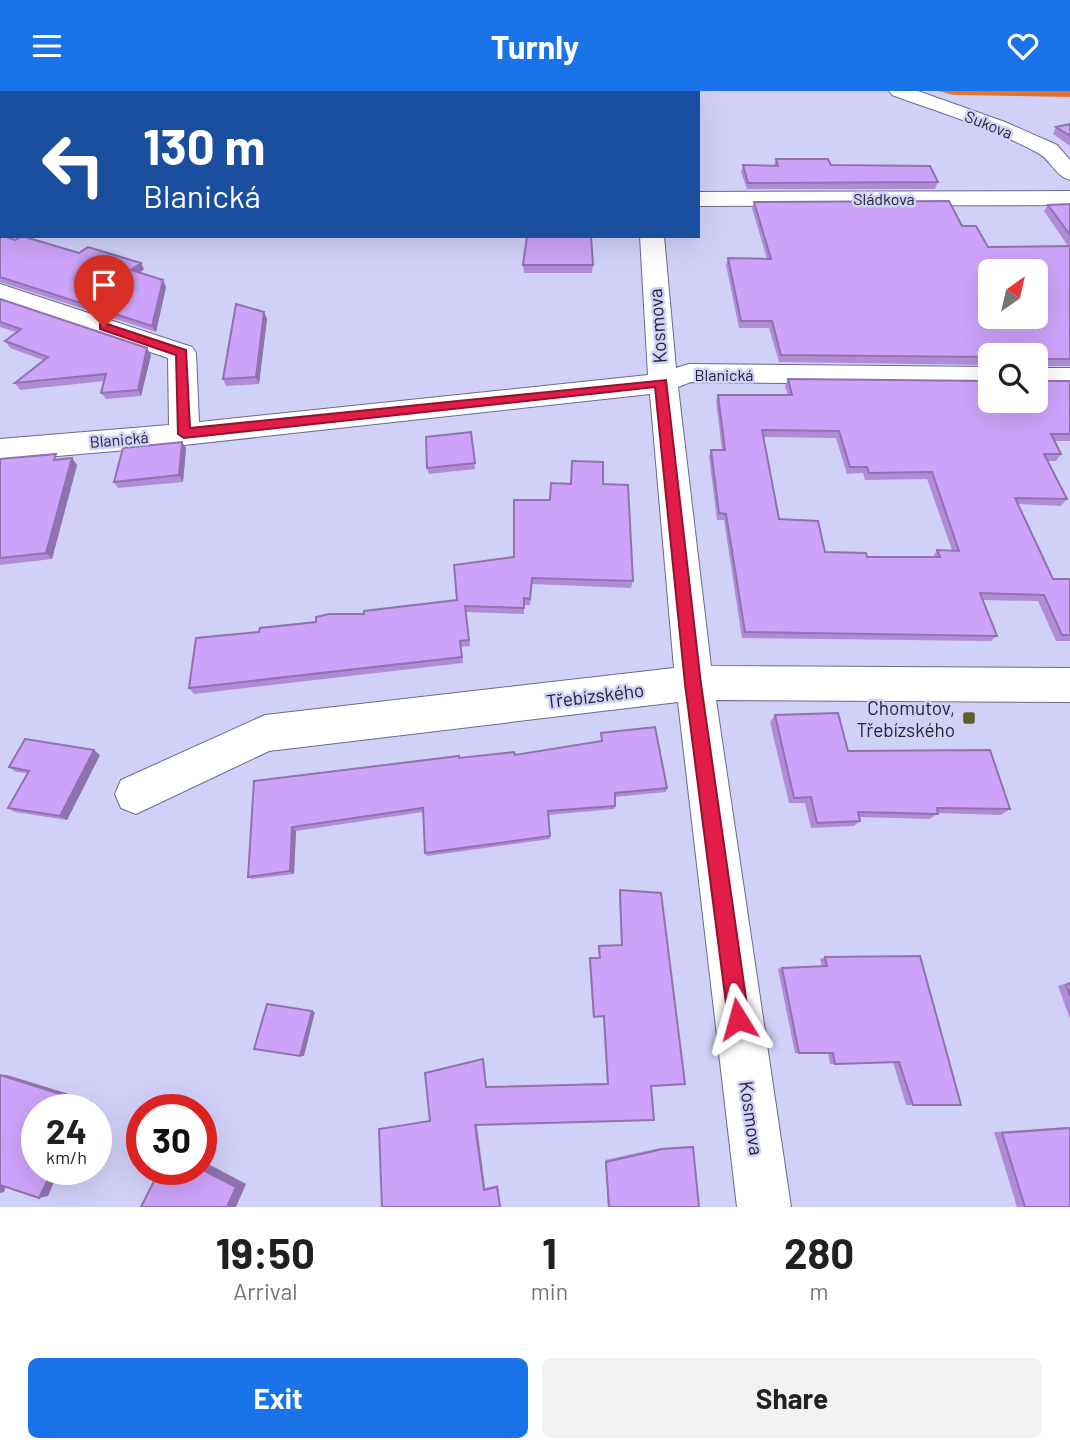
<!DOCTYPE html>
<html lang="en">
<head>
<meta charset="utf-8">
<style>
  :root { --surface:#fff; --page:#f2f2f2; --text:#202124; --muted:#757577; --accent:#1a73e8 }
  body { margin:0; font-family:Barlow,sans-serif; background:var(--page); color:var(--text); height:100vh; display:flex; flex-direction:column; font-size:26px; white-space:nowrap }
  * { box-sizing:border-box; margin:0 }
  p { font-size:23px; color:var(--muted) }
  .icon { flex:none; width:38px; height:38px; fill:none; stroke:currentColor; stroke-width:2; stroke-linecap:round; stroke-linejoin:round }
  .map { position:relative; height:1116px; overflow:hidden }
  .details { display:flex; flex-direction:column; background:var(--surface); flex:1 }
  .details>* { flex:none }
  .top-card { position:absolute; left:0px; top:0px; width:700px; height:147px; box-shadow:0 7px 28px #0002; background:#1a4fa0; color:#fff; overflow:hidden }
  .needle { width:46px; rotate:34deg }
  .buttons { position:absolute; left:978px; top:168px; display:grid; gap:14px }
  .buttons a { display:grid; place-items:center; width:70px; height:70px; border-radius:10px; background:var(--surface); box-shadow:0 7px 28px #0002; font-size:35px }
  .speed { position:absolute; left:21px; top:1003px; display:flex; gap:14px; font-size:35px; font-weight:700; text-align:center }
  .speed>* { display:grid; place-content:center; width:91px; height:91px; border-radius:50%; background:var(--surface); box-shadow:0 7px 28px #0002; line-height:1 }
  .speed small { font-size:18px; font-weight:400 }
  .speed .limit { border:10px solid #d22; background:#fff; color:#111 }
  .pin { position:absolute; display:grid; place-items:center; width:60px; height:60px; color:#fff; margin:-72px -30px; border-radius:50% 50% 50% 0; rotate:-45deg; box-shadow:0 0 7px #0007 }
  .pin .icon { rotate:45deg }
  .me { position:absolute; width:77px; margin:-38px; rotate:352deg; stroke-linejoin:round; filter:drop-shadow(0 0 5px #0008) }
  .turn { display:flex; align-items:center; gap:24px; height:147px; padding:0 28px; font-size:32px }
  .turn .icon { width:91px; height:91px; stroke-width:2.5 }
  .turn b { display:block; font-size:49px; line-height:60px }
  .eta { display:flex; justify-content:space-evenly; align-items:center; height:119px; text-align:center }
  .eta b { font-size:42px; font-weight:700; line-height:49px }
  .primary-button { display:flex; gap:14px; margin-top:auto; padding:14px 28px }
  .primary-button a { flex:1; height:80px; border-radius:10px; background:var(--accent); color:#fff; font-size:28px; font-weight:700; line-height:80px; text-align:center }
  .primary-button a+a { background:var(--page); color:var(--text) }
  header { display:flex; justify-content:space-between; align-items:center; height:91px; padding:0 28px; background:var(--accent); color:#fff; font-size:32px; font-weight:700 }
  .map>svg:first-child { display:block }
  .forest { fill:#e47234 }
  .lines { fill:none; stroke-linecap:round; stroke-linejoin:round }
  .minor-casing { stroke:#6b6a8e; stroke-width:2 }
  .path { stroke:#8b8aa9; stroke-width:2.5; stroke-dasharray:2 3.5; stroke-linecap:butt }
  .minor { fill:#fff; fill-rule:evenodd }
  .wall { fill:#b08cd6; fill-rule:evenodd }
  .shaded-wall { fill:#9072ae }
  .building { fill:#cda3f9; stroke:#9072ae; stroke-width:2; fill-rule:evenodd }
  .route { fill:#e11d48; stroke:#92132f; stroke-width:2 }
  .poi-dot { fill:#605e2a; stroke:#d1d0f9; stroke-width:2.5 }
  .labels { text-anchor:middle; dominant-baseline:central; stroke-width:5; stroke-linejoin:round; paint-order:stroke }
  .far-street-label { font-size:16px; fill:#252433; stroke:#d1d0f9 }
  .street-label { font-size:19px; fill:#252433; stroke:#d1d0f9 }
  .poi-label { font-size:19px; fill:#252433; stroke:#d1d0f9; text-anchor:end }
</style>
</head>
<body>
<header><svg class="icon" aria-label="menu" viewBox="0 0 24 24"><path d="M4 6h16M4 12h16M4 18h16"/></svg>Turnly<svg class="icon" aria-label="heart" viewBox="0 0 24 24"><path d="M12 20l-8-8c-3-5 5-10 8-4 3-6 11-1 8 4z"/></svg></header>
<div class="map">
<svg width="1070" height="1116" viewBox="0 0 1070 1116">
  <rect width="100%" height="100%" fill="#d1d0f9"/>
  <path class="forest" d="M938 0H1070V6L954 4Z"/>
  <g class="lines">
    <g class="minor-casing">
      <path id="minor" d="M889 0H918L1005 31 1057 54 1070 69V89C1055 85 1051 69 1038 62 992 37 941 22 892 4Z
        M2 83V97L0 98V84Z
        M1070 100V114L698 115V101Z
        M640 145H664L676 277 689 273 990 276V294L691 291 678 296 711 575 1070 577V611L716 609 791 1116H737L678 611 269 660 136 723 121 717 115 703 121 689 265 624 674 577 650 303 184 354 0 370V348L169 334 168 267 0 210V193L192 256 196 262 199 331 648 284Z
        M1036 277H1070V295H1036Z"/>
    </g>
    <path class="path" d="M148 2 151 0"/>
    <use href="#minor" class="minor"/>
  </g>
  <path class="wall" d="M1070 33V55L1053 43 1056 36Z
    M776 68 831 74 938 91 935 98H747L741 81 743 74H774Z
    M754 111 962 135 988 156 1068 155 1044 120 1048 114 1070 113V275H1039V290H1070V350H1054L1061 363 1056 370H1048L1067 408 1061 415 1018 413 1053 488H1070V550H1056L1038 510 982 509 997 545 991 550 742 547 724 429H717L709 365 711 359H722L716 310 718 304H788L785 295 788 288 990 310 1036 264H990V274L779 271 769 237H739L726 174 728 167 767 168 752 117ZM763 346 836 347 847 383 863 382 865 389 927 388 952 459H937L933 466H867L825 461 779 428Z
    M0 144 15 149 79 162 144 178 140 182 166 196 156 241 0 191Z
    M523 174H593L592 182H524Z
    M0 208 151 264 141 305 106 308 101 302 104 290 20 299 15 292 43 269 10 257 5 250 16 241 0 236Z
    M264 221 267 228 259 293 226 295 223 288Z
    M471 341 475 378 429 383 427 377Z
    M182 351 186 357 183 391 118 397 114 391Z
    M0 368 60 369 77 374 52 468 0 474Z
    M603 393 633 490 631 497 532 493 530 514H524V523L466 521 470 555 461 556 463 572 194 603 189 597 259 541 364 523 457 509 514 466 550 409Z
    M775 624 848 660 1010 718 1001 724 938 722 930 728 859 726 860 730 854 735 811 737 805 712H789L770 631Z
    M601 642 667 697 666 701 615 706V715L614 718 548 724 550 748 427 765 425 762 423 721 296 740 294 783 252 788 248 786 254 690 459 667 515 664 601 650Z
    M100 664 67 729 15 721 8 717 27 682 16 681 9 676Z
    M620 799 651 995 477 1034 485 1097 498 1094 501 1116H382L430 1029 483 968 487 996 607 992 603 926H593L589 869 590 867H599L598 857 599 855 621 854 619 802Z
    M920 865 913 1014H906L893 971 830 973 828 962H795L778 878 782 877 822 875 820 868 825 866Z
    M1070 891V928L1058 895Z
    M1066 1036H1070V1116H1017L994 1041Z
    M691 1055 693 1056 699 1116H608L605 1069 660 1057Z"/>
  <path class="shaded-wall" d="M141 172 144 178 134 186 131 179Z
    M163 189 166 196 156 241 152 235Z
    M264 221 267 228 259 293 256 286Z
    M147 257 151 264 141 305 138 299Z
    M182 351 186 357 183 391 179 384Z
    M72 367 77 374 52 468 46 462Z
    M94 659 100 664 67 729 60 725Z
    M292 736 296 740 294 783 290 780Z
    M312 920 315 921 304 965H300Z
    M0 984H7L92 1010 89 1018H81Z
    M476 1033 485 1097 484 1099 475 1034Z
    M201 1069 246 1093 236 1116H227L201 1078Z
    M53 1078H60L48 1105 39 1107Z
    M7 1092 4 1101 0 1102V1093Z"/>
  <path class="building" d="M79 0H135L143 2H77Z
    M1070 33V45L1056 36Z
    M776 68H828L831 74 930 75 938 91 748 92 743 74 778 75Z
    M949 110 962 135H976L988 156 1070 155V268H1039V290H1070V343H1051L1061 363H1044L1067 408 1015 407 1053 488H1070V544H1062L1044 504 980 502 997 545 745 541 726 423 719 422 711 359H725L718 304H792L788 288 990 290V310H1036V264H990V266L781 264 772 230H741L728 167 771 168 754 111ZM990 180H1036V226H990ZM762 339 839 340 850 376H867L869 382 932 381 959 460 937 459 940 466H867L866 462 825 461 818 430 779 428Z
    M1070 113V144L1048 114Z
    M0 144 15 149 22 145 79 162 88 156 141 172 131 179 163 189 152 235 0 186Z
    M527 145H591L593 174H523Z
    M0 208 147 257 138 299 101 302 106 283 15 292 48 266 5 250 21 238 0 231Z
    M236 213 264 221 256 286 223 288Z
    M471 341 475 372 427 377 426 346Z
    M182 351 179 384 114 391 123 357Z
    M56 363 54 369 72 367 46 462 0 467V368Z
    M572 370 603 371V393L628 394 633 490 532 487 530 508 524 507V517L465 515 469 549 460 550 462 566 189 597 196 547 259 541 260 537 316 531V526L329 523H364V520L457 509 454 474 514 466V409H550L551 392 571 393Z
    M838 622 848 660 990 659 1010 718 937 717 938 723 858 721 860 730 817 732 811 706 794 707 775 624Z
    M655 636 667 697 615 702V715L548 720 550 745 425 762 423 717 292 736 290 780 248 786 254 690 459 665V667L514 661 515 664 602 650 601 642Z
    M25 648 94 659 60 725 8 717 29 680 9 676Z
    M620 799 661 802 685 993 651 995 654 1029 475 1034 484 1099 497 1096 500 1116H382L379 1038 430 1030 425 982 483 968 486 996 608 993 604 925 594 926 590 867H600L599 855 622 854Z
    M920 865 961 1014H913L899 971 835 973 833 962H799L782 877 827 875 825 866Z
    M1070 892V905L1066 894Z
    M267 913 312 920 300 965 254 958Z
    M0 984 85 1011 81 1018H37V1078H53L39 1107 0 1094Z
    M1070 1037V1116H1025L1002 1042Z
    M693 1056 699 1116H609L606 1071 663 1058Z
    M160 1078H201L236 1096 227 1116H141Z"/>
  <path class="route" d="M104 232 186 259 190 337 666 289 701 593 749 928 746 936 738 939 731 936 728 928 685 593 655 296 184 347 178 343 176 264 100 238V233Z"/>
  <rect class="poi-dot" x="962" y="620" width="14" height="14" rx="3.5"/>
  <g class="labels">
    <g class="far-street-label">
      <text transform="translate(989 33) rotate(22)">Sukova</text>
      <text x="884" y="107">Sládkova</text>
      <text x="724" y="283">Blanická</text>
      <text transform="translate(119 348) rotate(-5)">Blanická</text>
    </g>
    <g class="street-label">
      <text transform="translate(657 235) rotate(-94)">Kosmova</text>
      <text transform="translate(595 604) rotate(-7)">Třebízského</text>
      <text transform="translate(752 1027) rotate(82)">Kosmova</text>
    </g>
    <g class="poi-label">
      <text x="955" y="616">Chomutov,<tspan x="955" dy="22">Třebízského</tspan></text>
    </g>
  </g>
</svg>
<div class="buttons">
<a><svg class="needle" viewBox="-14 -14 28 28"><path d="M0-13l5 13h-10z" fill="#e53935"/><path d="M0 13l5-13h-10z" fill="#757577"/></svg></a>
<a><svg class="icon" aria-label="search" viewBox="0 0 24 24"><circle cx="10" cy="10" r="6"/><path d="M15 15l6 6"/></svg></a>
</div>
<div class="speed"><div>24<small>km/h</small></div><div class="limit">30</div></div>
<div class="pin" style="left:104px;top:236px;background:#d93025"><svg class="icon" aria-label="arrive" viewBox="0 0 24 24"><path d="M6 21V4h12l-3 4 3 4H6"/></svg></div>
<svg class="me" style="left:738px;top:928px" viewBox="-20 -20 40 40"><path d="M0-17L14 15 0 8-14 15z" fill="#e11d48" stroke="#fff" stroke-width="4"/></svg>
<div class="top-card">
<div class="turn"><svg class="icon" aria-label="left" viewBox="0 0 24 24"><path d="M17 20v-9H6M10 6l-5 5 5 5"/></svg><div><b>130 m</b>Blanická</div></div>
</div>
</div>
<section class="details">
<div class="eta">
<div><b>19:50</b><p>Arrival</p></div>
<div><b>1</b><p>min</p></div>
<div><b>280</b><p>m</p></div>
</div>
<div class="primary-button"><a>Exit</a><a>Share</a></div>
</section>
</body>
</html>
